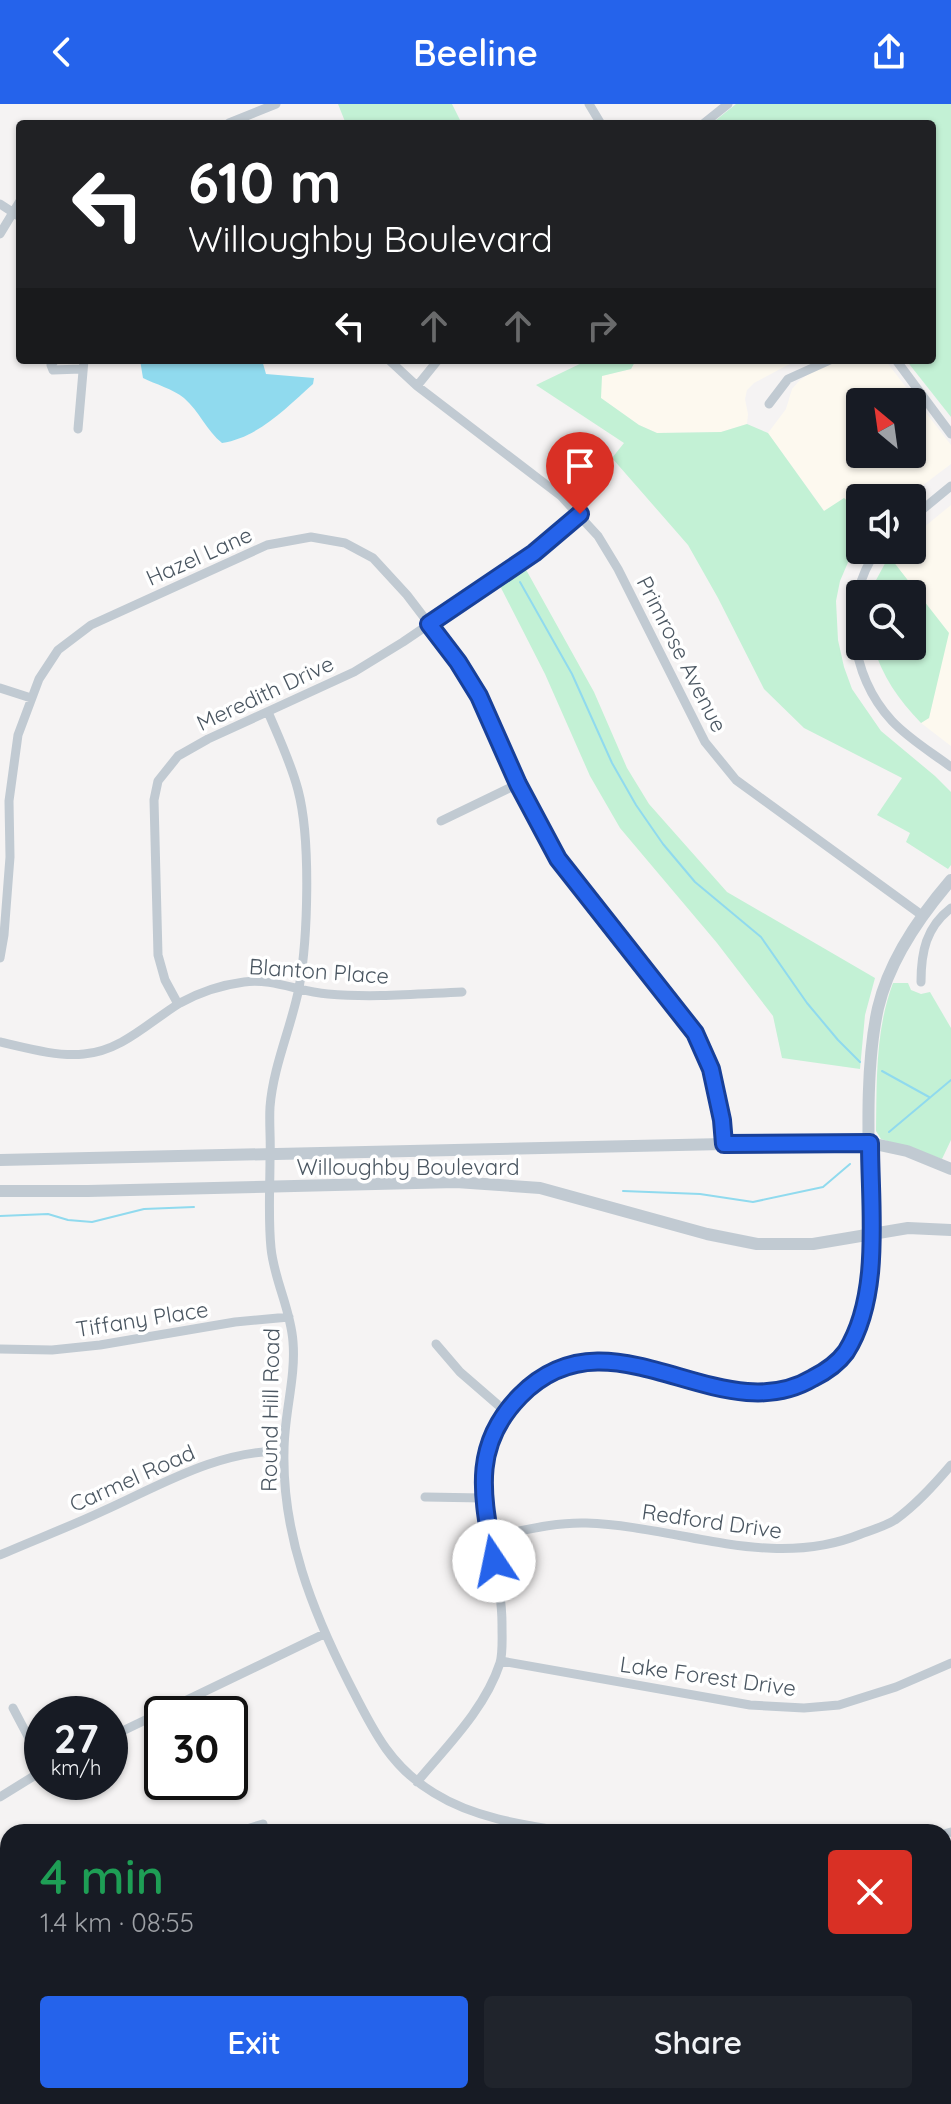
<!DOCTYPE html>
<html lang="en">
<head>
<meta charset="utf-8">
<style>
  :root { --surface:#171b24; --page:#20242c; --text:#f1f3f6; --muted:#9ea1a6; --accent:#2563eb }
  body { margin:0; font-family:Quicksand,sans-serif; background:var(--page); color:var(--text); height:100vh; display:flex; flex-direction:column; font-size:30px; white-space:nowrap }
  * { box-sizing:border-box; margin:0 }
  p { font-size:26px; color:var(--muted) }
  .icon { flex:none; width:44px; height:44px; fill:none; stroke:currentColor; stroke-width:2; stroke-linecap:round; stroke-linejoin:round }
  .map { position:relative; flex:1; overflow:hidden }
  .panel { position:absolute; left:0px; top:1720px; width:952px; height:280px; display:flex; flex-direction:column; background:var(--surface); border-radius:24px 24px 0 0; box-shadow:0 2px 6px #0004 }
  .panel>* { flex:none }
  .banner { position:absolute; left:16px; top:16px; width:920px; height:244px; border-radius:8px; box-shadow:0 2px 6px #0004; background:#202124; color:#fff; overflow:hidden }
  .needle { width:52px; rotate:331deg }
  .fabs { position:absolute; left:846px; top:284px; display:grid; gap:16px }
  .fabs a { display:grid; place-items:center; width:80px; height:80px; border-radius:8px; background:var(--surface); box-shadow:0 2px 6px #0004; font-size:40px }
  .speed { position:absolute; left:24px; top:1592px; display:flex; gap:16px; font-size:40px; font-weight:700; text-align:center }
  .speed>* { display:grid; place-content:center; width:104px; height:104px; border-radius:50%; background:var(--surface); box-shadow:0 2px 6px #0004; line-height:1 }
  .speed small { font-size:20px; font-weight:400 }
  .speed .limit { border:4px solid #111; border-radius:12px; background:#fff; color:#111 }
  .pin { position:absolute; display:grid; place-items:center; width:68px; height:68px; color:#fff; margin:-82px -34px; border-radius:50% 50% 50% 0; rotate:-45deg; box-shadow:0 0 8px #0007 }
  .pin .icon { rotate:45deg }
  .me { position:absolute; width:88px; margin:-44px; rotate:349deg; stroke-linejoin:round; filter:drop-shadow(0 0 6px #0008) }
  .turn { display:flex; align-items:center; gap:28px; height:168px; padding:0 40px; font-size:36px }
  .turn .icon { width:104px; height:104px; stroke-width:2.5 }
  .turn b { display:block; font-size:56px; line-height:68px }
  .lanes { display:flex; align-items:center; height:76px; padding:0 40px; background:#0003; justify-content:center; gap:40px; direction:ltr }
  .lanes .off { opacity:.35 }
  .round { display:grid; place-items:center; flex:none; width:84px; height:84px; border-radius:8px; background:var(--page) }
  .head { display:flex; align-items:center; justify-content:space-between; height:136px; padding:0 40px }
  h1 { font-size:48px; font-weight:600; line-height:60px; color:#1e9e55 }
  .cta { display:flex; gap:16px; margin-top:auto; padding:16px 40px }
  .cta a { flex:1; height:92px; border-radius:8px; background:var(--accent); color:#fff; font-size:32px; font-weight:600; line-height:92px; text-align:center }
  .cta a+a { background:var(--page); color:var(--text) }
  header { display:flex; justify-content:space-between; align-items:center; height:104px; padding:0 40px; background:var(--accent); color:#fff; font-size:36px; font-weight:600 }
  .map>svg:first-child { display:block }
  .commercial { fill:#fdf9ef; fill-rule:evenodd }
  .green { fill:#c3f1d5 }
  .water { fill:#90daee }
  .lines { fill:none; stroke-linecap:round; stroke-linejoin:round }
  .stream { stroke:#90daee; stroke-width:2 }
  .minor { stroke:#c1cad2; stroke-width:9 }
  .tertiary { stroke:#c1cad2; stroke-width:12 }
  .route-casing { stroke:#184099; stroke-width:20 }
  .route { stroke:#2563eb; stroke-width:14 }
  .labels { text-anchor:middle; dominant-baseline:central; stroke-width:7; stroke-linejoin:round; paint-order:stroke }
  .street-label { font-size:22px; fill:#4a5661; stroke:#fff }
</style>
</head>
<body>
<header><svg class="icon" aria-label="back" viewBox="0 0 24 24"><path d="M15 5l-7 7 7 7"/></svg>Beeline<svg class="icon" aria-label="share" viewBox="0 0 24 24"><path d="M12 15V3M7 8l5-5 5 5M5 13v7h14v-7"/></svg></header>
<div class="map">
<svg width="951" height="2000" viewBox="0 0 951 2000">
  <rect width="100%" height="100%" fill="#f5f3f3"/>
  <path class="commercial" d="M636 256H797L754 279 747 286 745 295 748 310 747 320 721 328 657 329 639 321 601 294V272L631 265Z
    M840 256H885L951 341V360L906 394H860V408L844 395 825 408 768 329 786 305 792 285 799 277 813 267ZM860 298H912V350H860Z
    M951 401V642L921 619 929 614 948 529 889 452 896 446H912V433Z"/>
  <path class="green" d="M338 0H452L462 20H346Z
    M736 0H951V313L906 256H932C932 238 937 206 932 192V20H711Z
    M588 256H636L631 265 602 272 601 294 639 321 657 329 721 328 747 320 768 329 824 407 844 394 860 408V437L852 449 840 477 836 497 838 536 844 563 852 585 881 627 935 672 951 688V761L948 765 906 738 910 729 877 711 902 674 804 624 764 585 718 494 688 441 612 354 624 339 536 281Z
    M889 452 949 529 929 614 921 619C898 595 883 573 873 542H912V490H873L875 478Z
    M524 462 594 588 627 664 649 700 727 788 875 874 865 911 860 965 782 954 773 912 717 839 620 724 590 672 545 570 499 480Z
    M893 879H908L911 886 921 890 930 888 951 924V1036L942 1055 881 1035 876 1027C877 977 875 927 893 879Z"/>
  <path class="water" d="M140 256H262L266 270 314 274 313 280C286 304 259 333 222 339 207 327 199 307 184 294 173 285 155 280 143 274Z"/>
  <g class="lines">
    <path class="stream" d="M520 478 572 570 612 659 636 701 663 740 695 778 761 833 807 899 838 936 860 958
      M882 967 929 993
      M889 1028 951 976
      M623 1087 700 1090 753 1098 823 1083 850 1060
      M0 1112 48 1110 68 1116 92 1118 144 1105 194 1103"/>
    <path class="minor" d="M589 0 601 20
      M229 19 276 0
      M703 20 728 0
      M0 100 20 113
      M0 130 20 97
      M55 256 51 261 53 266 81 265
      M389 256 417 282 561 392 598 432 618 465 705 638 736 676 923 812
      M896 256 951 330
      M417 282 438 256
      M769 300 788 275 830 256
      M78 325 84 256
      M912 414 951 382
      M877 446C841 497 849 571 892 617 909 635 931 648 951 663
      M0 584 31 594
      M268 608C279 634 291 659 298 686 311 735 308 834 299 884 291 924 273 963 270 1003 269 1020 271 1037 270 1055 270 1084 268 1115 271 1144 274 1176 291 1206 293 1238 296 1274 284 1310 284 1347 282 1430 312 1506 349 1579 372 1624 389 1662 434 1689 474 1714 523 1721 569 1728
      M441 717 518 680
      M0 854 4 831 10 753 9 697 18 631 39 575 58 546 91 521 267 441 311 433 345 439 373 454 407 491 458 558 479 592 518 680 558 755 695 929 711 965 722 1016 724 1040
      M921 878C921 848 926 823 951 804
      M178 900 165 876 158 851 154 696 158 677 178 652 208 635 354 568 403 538 534 449 580 410
      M0 938C26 944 58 953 84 950 122 947 150 917 180 899 200 888 221 881 244 878 273 874 299 888 328 890 372 894 417 890 462 888
      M436 1240 460 1268 505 1307
      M0 1245 52 1246 100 1241 235 1218 289 1213
      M425 1393 483 1394
      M490 1433C521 1427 554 1418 586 1419 679 1422 771 1467 861 1430 872 1426 885 1422 895 1416 917 1400 934 1381 951 1361
      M0 1451C34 1436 69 1423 103 1407 161 1381 218 1346 284 1347
      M501 1557 750 1601 804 1604 839 1601 896 1583 951 1559
      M13 1604 42 1659
      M110 1633 324 1530
      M417 1678C447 1642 485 1605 500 1559 503 1548 502 1534 502 1523 503 1440 446 1350 528 1284 622 1207 721 1328 812 1275 868 1243 868 1190 870 1132
      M0 1693 42 1667
      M237 1728 263 1720
      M944 1730 951 1728
      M0 1791 8 1801
      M944 1905 951 1903
      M123 1992 128 2000
      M405 1992 409 2000
      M560 1992 562 2000
      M694 1992 697 2000
      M11 2000 18 1992"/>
    <path class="tertiary" d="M0 1056 724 1040 870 1039 907 1047 951 1065
      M0 1087H88L456 1078 540 1084 707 1130 757 1140H813L908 1124 951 1126
      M870 1132C870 1063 863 971 878 904 889 857 920 812 951 776"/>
  </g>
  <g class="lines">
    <g class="route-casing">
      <path id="route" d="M494 1457C483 1393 470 1343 520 1292 611 1199 719 1330 813 1274 825 1268 838 1259 846 1248 882 1191 870 1105 870 1039L724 1040 722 1016 711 965 695 929 558 755 518 680 479 592 458 558 429 520 534 449 580 410"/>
    </g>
    <use href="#route" class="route"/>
  </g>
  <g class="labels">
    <g class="street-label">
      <text transform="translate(199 452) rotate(-24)">Hazel Lane</text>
      <text transform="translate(682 550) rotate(63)">Primrose Avenue</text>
      <text transform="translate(265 589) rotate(-25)">Meredith Drive</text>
      <text transform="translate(319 867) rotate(4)">Blanton Place</text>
      <text x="408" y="1063">Willoughby Boulevard</text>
      <text transform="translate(142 1215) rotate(-9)">Tiffany Place</text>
      <text transform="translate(270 1306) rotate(-89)">Round Hill Road</text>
      <text transform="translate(132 1374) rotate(-24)">Carmel Road</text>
      <text transform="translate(712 1417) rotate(8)">Redford Drive</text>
      <text transform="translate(708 1572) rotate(8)">Lake Forest Drive</text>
    </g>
  </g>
</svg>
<div class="fabs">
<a><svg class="needle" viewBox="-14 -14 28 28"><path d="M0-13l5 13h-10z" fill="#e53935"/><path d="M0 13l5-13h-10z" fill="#9ea1a6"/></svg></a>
<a><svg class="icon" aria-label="sound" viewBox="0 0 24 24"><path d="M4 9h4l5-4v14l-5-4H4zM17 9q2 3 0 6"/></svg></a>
<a><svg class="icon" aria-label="search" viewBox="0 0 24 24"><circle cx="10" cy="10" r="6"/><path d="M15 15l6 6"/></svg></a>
</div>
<div class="speed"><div>27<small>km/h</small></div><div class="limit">30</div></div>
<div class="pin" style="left:580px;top:410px;background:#d93025"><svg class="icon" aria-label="arrive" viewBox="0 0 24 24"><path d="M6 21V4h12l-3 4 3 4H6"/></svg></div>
<svg class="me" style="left:494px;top:1457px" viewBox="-20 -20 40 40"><circle r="19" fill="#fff"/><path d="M0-13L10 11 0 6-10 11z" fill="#2563eb"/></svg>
<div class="banner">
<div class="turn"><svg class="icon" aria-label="left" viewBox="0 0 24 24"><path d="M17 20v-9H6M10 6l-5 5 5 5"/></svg><div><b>610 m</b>Willoughby Boulevard</div></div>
<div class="lanes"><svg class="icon" aria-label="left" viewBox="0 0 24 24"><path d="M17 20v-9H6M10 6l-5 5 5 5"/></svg><svg class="icon off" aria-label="ahead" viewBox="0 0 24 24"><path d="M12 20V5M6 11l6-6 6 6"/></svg><svg class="icon off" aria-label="ahead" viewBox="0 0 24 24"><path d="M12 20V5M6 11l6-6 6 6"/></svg><svg class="icon off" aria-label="right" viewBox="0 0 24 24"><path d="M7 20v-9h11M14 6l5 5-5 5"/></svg></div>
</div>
<section class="panel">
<div class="head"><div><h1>4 min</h1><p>1.4 km · 08:55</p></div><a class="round" style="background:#d93025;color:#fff"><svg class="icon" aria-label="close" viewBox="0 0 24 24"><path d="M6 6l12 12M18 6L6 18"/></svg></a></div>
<div class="cta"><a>Exit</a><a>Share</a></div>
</section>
</div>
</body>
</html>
